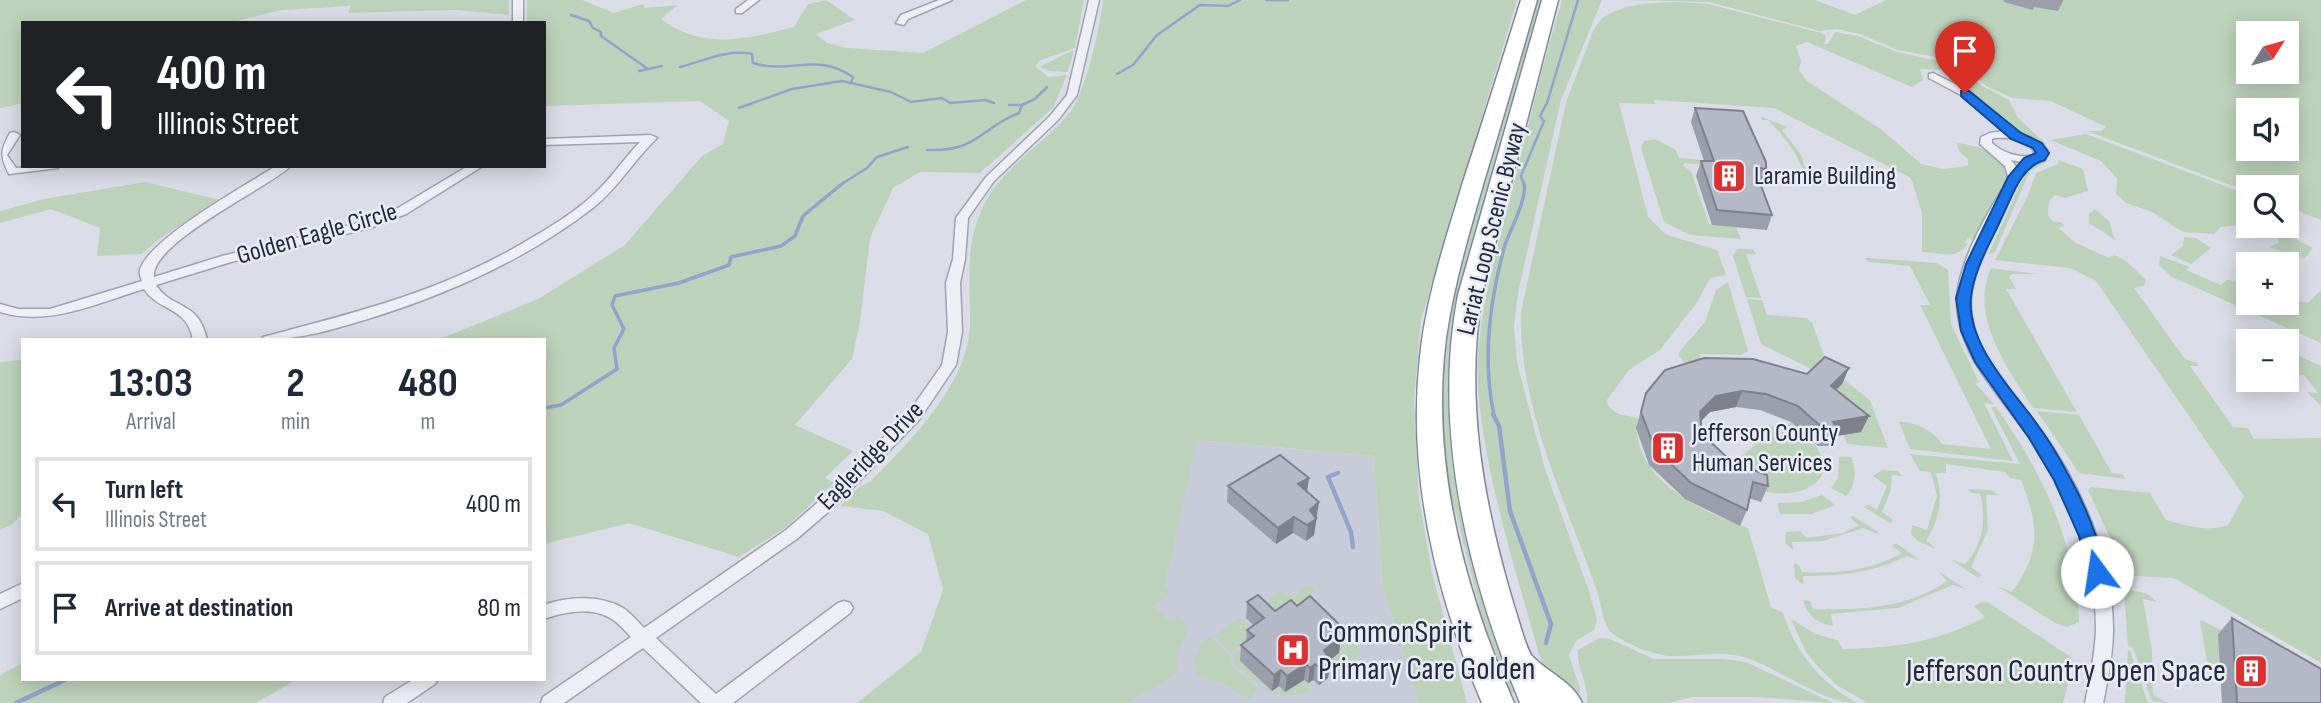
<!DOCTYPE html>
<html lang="en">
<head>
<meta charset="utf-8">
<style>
  :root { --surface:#fff; --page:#f2f2f3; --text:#1f2937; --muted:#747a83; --line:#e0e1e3 }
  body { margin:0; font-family:"Sofia Sans Condensed",sans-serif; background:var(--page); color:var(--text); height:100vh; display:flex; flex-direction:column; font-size:26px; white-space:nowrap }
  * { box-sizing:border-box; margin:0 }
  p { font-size:23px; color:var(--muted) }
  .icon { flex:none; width:38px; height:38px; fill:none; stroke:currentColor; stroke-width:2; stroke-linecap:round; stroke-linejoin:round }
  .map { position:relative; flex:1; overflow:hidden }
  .panel { position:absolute; left:21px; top:338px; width:525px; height:343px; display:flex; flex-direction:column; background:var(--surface); border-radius:0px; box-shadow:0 4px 18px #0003 }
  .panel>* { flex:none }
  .banner { position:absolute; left:21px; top:21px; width:525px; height:147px; border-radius:0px; box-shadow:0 4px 18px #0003; background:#202124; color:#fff; overflow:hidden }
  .needle { width:46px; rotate:53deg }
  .tools { position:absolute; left:2236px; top:21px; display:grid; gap:14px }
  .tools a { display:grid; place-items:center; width:63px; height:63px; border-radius:0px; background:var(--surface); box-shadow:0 4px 18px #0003; font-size:35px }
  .pin { position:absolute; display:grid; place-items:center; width:60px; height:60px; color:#fff; margin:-72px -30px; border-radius:50% 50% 50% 0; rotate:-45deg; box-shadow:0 0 7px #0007 }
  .pin .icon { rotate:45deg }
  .me { position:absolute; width:77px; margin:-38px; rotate:346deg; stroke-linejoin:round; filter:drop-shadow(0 0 5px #0008) }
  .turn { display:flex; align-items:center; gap:24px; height:147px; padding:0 21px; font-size:32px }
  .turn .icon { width:91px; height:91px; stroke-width:2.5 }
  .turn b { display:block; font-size:49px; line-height:60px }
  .eta { display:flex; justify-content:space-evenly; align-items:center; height:119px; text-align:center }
  .eta b { font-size:42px; font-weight:700; line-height:49px }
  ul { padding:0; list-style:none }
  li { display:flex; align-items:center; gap:21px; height:94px; margin:0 14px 10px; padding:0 7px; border:4px solid var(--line); border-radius:0px }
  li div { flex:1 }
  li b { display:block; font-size:26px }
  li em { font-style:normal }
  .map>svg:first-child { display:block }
  .built { fill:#c8ccd9 }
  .green { fill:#bdd2bb; fill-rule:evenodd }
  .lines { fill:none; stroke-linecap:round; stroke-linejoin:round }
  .stream-far2 { stroke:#91a4cb; stroke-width:2.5 }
  .stream-far1 { stroke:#91a4cb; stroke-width:3.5 }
  .stream { stroke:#91a4cb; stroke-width:4.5 }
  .minor-casing { stroke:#9fa3b1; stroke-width:3 }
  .trunk-casing { stroke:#80889f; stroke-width:3 }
  .minor { fill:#edeff5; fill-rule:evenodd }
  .trunk { fill:#fff; fill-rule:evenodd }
  .wall { fill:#9b9eab }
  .shaded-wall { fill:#7e818b }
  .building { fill:#b4b8c7; stroke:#7e818b; stroke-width:2 }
  .route { fill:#1a73e8; stroke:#114b97; stroke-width:2 }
  .labels { text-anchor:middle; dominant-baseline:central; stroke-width:5; stroke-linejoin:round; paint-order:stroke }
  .poi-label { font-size:26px; fill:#23293e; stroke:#eaecf5; text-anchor:start }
  .street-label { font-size:26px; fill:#23293e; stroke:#eaecf5 }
  .near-poi-label { font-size:32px; fill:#23293e; stroke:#eaecf5; text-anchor:start }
</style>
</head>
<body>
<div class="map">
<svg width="2321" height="703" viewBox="0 0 2321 703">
  <rect width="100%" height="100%" fill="#dadde7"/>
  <path class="built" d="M1196 440 1374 456 1383 588 1419 703H1036L1165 585Z"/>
  <path class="green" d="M0 0H509V15L456 10 348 13 351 6 281 10 229 23H23V103L0 108Z
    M527 0H582L614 13 643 4 645 8 678 5 661 19C704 51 746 39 794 27L808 4 826 0 855 20 816 34 827 43 847 48 923 53 1026 0H1084L1075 48 1039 61 1035 66 1048 77 1067 75 1053 108 980 173 920 172 893 188 870 238 860 322 852 359 795 425 853 451 825 478 834 483 785 528 739 557 629 523 544 544V340L440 339 538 299 625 245 702 156 723 144 729 121 700 101 544 106V23H527Z
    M1103 0H1517L1421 320 1414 399 1419 499 1432 573 1467 703H1419L1383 588 1374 456 1197 440 1165 585 1171 592 1147 611 1155 607 1168 620 1179 616 1186 625 1187 634 1179 649 1176 674 1127 703H857L921 652 943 590 928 534 883 511 840 506 858 488 871 481C912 439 972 381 970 318 970 280 965 245 982 209 1001 167 1043 146 1071 111 1085 93 1101 24 1103 0Z
    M1533 0H1545L1458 333 1517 689 1514 693 1510 692 1482 617 1439 446 1441 336 1497 123Z
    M1562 0H1602L1561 100 1518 293 1514 327 1517 362 1544 466 1588 588 1597 620 1594 630 1576 641 1569 655 1580 688 1578 700 1545 670 1539 654C1516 571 1488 486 1479 400 1472 329 1495 259 1512 191 1528 127 1543 63 1562 0Z
    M1626 0H1815L1855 15 1886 0H2321V220L2287 207V187H2249V192L2087 131H2101L2106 127 2051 101 2012 98 1986 86 1970 69 1946 59 1898 50 1860 34 1836 29 1819 31 1709 2ZM2249 33H2287V72H2249ZM2249 110H2287V149H2249Z
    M1678 2 1709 4 1821 33 1826 36 1824 44H1828L1835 32 1858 36 1897 52 1957 65 1938 70 1920 69 1923 80 1912 87 1807 42 1796 46 1801 61 1799 70 1807 81 1882 130 1921 164 1943 169 1968 166V159L1959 151 1957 143C1980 146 2002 153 2009 176L1979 234 1974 239 1968 238 1965 243 1968 244C1956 260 1940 253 1922 252V213L1911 178 1774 108 1654 100 1655 104 1619 103 1648 217 1665 234 1717 250 1726 275 1710 278 1698 301 1660 350 1629 370 1607 400 1608 406 1618 414 1638 418C1628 477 1702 512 1748 528L1771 607 1783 613C1797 654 1820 682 1857 703 1824 703 1782 671 1750 659 1723 649 1698 657 1671 656 1652 655 1632 646 1616 636 1601 627 1602 604 1596 588 1566 504 1518 404 1521 312L1566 102 1594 29 1601 19C1623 3 1652 3 1678 2Z
    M1074 50 1068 72 1049 71 1039 67Z
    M1968 71 1979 84 2009 100 2018 118 2047 145 2020 134 1948 78Z
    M1762 117 1788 127 1782 130 1800 153 1812 185 1822 188 1797 183H1807C1801 158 1786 138 1768 120H1761Z
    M2086 134 2249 195V224L2221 227 2214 234 2183 232 2152 212 2126 203 2116 194 2117 178 2101 161 2050 140Z
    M1655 139 1675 149 1679 158 1704 160 1706 165 1685 163 1683 166 1691 171 1709 224 1736 227 1741 239 1690 235 1664 222 1641 148 1644 141Z
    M2053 159 2030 171 1995 252 1988 255 2028 167Z
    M2059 160 2083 169 2088 191 2065 198 2055 195 2049 201 2048 215 2052 221 2062 223 2065 226 2058 228 2076 243 2109 258 2114 255 2126 261 2146 280 2144 286 2134 288 2185 359 2197 363 2198 366H2190L2233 427 2248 428 2254 439 2321 438V663L2174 578 2134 576 2122 570 2126 565 2124 557 2115 549 2088 490 2091 487 2150 493 2166 520C2186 525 2208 533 2228 525L2244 496 2096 281 2070 268 1995 260 2028 195 2036 173 2058 164Z
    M145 182 220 200 159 239 142 254 97 256 100 228 51 209 0 223V211L44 199Z
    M2095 209 2109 221 2115 240 2089 223V214Z
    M2282 232 2313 248 2304 259 2269 247 2279 243 2277 233Z
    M2184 237 2196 238 2211 248 2191 264 2171 255 2183 246Z
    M1737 249H1753L1756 254H1746L1761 298 1746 297 1733 256Z
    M2160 256 2190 267 2186 270 2221 285 2227 280 2249 284V303H2287V299L2308 303 2321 290V343L2172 277 2159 265Z
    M1867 258 1937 263 1948 270 1951 324 1979 382 1975 383 1994 404 1984 403 2013 461 1910 449 1899 422C1914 422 1934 430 1942 444L1991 449 1920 305H1930L1910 266 1869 262 1864 259Z
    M1991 268 2037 274H2012L2009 277 2016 289H2006L2077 412 2033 408C2007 367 1969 316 1991 268Z
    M1728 282 1748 351 1741 355 1699 354 1705 367 1689 368 1679 356 1680 351 1705 322 1716 290Z
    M1747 299 1762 300 1767 315 1807 318 1812 323 1829 368 1870 400 1888 448 1847 444 1843 435 1861 431 1824 402 1842 384 1761 344Z
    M2287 345 2293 348 2290 352 2321 366V406L2307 392 2318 393 2304 375 2292 374 2287 369 2297 368 2287 356Z
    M23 360V512L13 524 0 530V362Z
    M1991 407H1996C2042 472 2072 535 2079 615V622L2067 627 2055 623 1997 586 2012 592C2041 552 2039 526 2021 480L2010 478 2005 472 1946 464V473H1935C1945 492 1939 523 1926 540L1936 549 1918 541 1911 534 1912 525 1927 530 1937 496 1931 472 1920 471 1910 454 2020 464Z
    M2037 411 2079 415 2112 473 2122 474 2126 479 2079 473Z
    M1791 422C1819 440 1845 481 1795 492 1778 496 1762 491 1746 487L1743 468 1734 462 1755 445 1747 440 1769 425 1779 431Z
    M1839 457H1851C1857 470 1856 485 1846 496L1831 488 1838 478Z
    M1882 470 1898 471 1902 476 1892 475 1891 490 1882 512 1893 520 1890 523 1864 507 1868 504 1877 510 1887 486 1873 476Z
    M1968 489 1991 490 1999 495H1986L1988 530 1971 567 1982 575 1978 578 1950 559 1965 564C1983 546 1987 517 1980 494L1972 493Z
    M1822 495 1835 505 1812 514H1780L1777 503 1802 502Z
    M1853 516 1877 531 1878 534 1863 528 1823 541 1792 542 1793 550 1785 543 1786 532 1800 531 1806 538 1843 533 1859 525 1850 518Z
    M1896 543 1921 561 1907 556C1872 573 1841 576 1803 576V585L1795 578 1794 563 1799 565 1802 572C1837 574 1871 571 1902 553L1892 546Z
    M1938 571 1967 590 1953 585 1898 608 1831 614 1833 626C1817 623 1807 616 1803 600L1810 601 1813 609C1860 610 1907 609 1947 581Z
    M1309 585 1315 589 1311 595 1314 607 1361 650 1352 670 1326 669 1243 616 1282 590 1291 598Z
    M2124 589 2146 593 2157 602 2143 599 2152 651 2153 695 2168 703 2152 701 2133 648 2128 646Z
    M1982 602 1989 603 2071 657 2073 664 2063 703H1868L1838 686 1819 668 1806 652 1791 619 1816 634 1837 640 1843 649C1895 648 1938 642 1985 617L1974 606Z
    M1240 618 1257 634 1231 652 1214 636Z
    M2200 621H2204L2255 650 2220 666 2207 662Z
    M1209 636 1229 655 1232 666 1257 688 1251 700 1224 684 1198 675C1190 661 1199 646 1209 636Z
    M1599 638 1610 639 1654 659H1724L1746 662 1833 703 1757 697H1693L1667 703H1587C1589 684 1576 668 1578 650Z
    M1246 646 1240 661 1285 692 1304 680 1308 683 1313 680 1309 692C1273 703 1258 685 1233 662V655Z
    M2128 650 2130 651 2148 703H2125Z
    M23 663V679H298L256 703H0V675Z"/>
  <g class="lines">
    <path class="stream-far2" d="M1266 0H1288
      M571 15 589 21 593 28 601 32V36L648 69
      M680 67C704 61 726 49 752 54L753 63C791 75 815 51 853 77L851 83
      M639 71 662 66
      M1117 74 1133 65 1157 35 1200 5 1228 6 1240 0
      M1009 105H1021
      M739 108 792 89 842 81 891 92 911 102 942 98 950 103 986 100 994 103
      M927 150C978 152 980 128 1019 113L1022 105 1035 99 1047 87
      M840 185 867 168 877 157 908 147
      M1524 185 1521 176 1544 121 1540 116 1547 103 1578 0"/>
    <path class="stream-far1" d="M544 408 561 405 617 369 614 348 624 329 612 305 615 296 679 283 729 265 731 257 781 246 795 236 803 216 843 183
      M1494 415C1482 360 1490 299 1505 245 1511 227 1527 201 1524 183"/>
    <path class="stream" d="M1493 414 1499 426 1510 511 1551 624 1546 643
      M1338 473 1328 477 1351 532 1353 547
      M16 703 67 679"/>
    <g class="minor-casing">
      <path id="minor" d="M513 0H523V23H513Z
        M748 0H759L742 13H736V9Z
        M939 0H952L908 19 904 25 896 23 901 15Z
        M1089 0H1099L1077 95 1058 120 994 181 968 218 965 259 960 283 962 332 956 365 919 420 835 506 798 538 656 638 716 694 838 603 844 601 850 603 853 608 850 613 733 703H701L643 648 564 703H541L543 697 631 637C625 631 618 622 610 618 591 607 564 612 544 619V605C568 596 601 595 623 608 631 613 638 622 644 628L786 530 823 498 909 412 942 365 948 332 946 283 953 259 956 218 986 177 1050 116 1067 95Z
        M1933 73 1969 91 2019 133 2034 139 2047 150 2045 159C2042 160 2038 160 2035 162 2016 171 1978 261 1973 284 1969 299 1971 316 1975 331 1987 369 2016 397 2039 428 2081 484 2113 558 2113 629 2113 654 2108 679 2103 703H2085C2090 679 2095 654 2096 629 2096 561 2068 489 2028 435 2000 396 1960 357 1957 306 1955 267 1988 211 2009 179L2005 166 1980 144 1981 137 1990 133 2003 131 1961 95 1929 78V74ZM1995 138C2009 137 2032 139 2035 155 2020 159 2003 153 1992 143V139ZM2011 160 2021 162 2017 168Z
        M14 132 20 135 7 155 16 168 60 166 58 168 9 174C0 156 0 151 10 133Z
        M651 135 657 138 655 140C633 161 618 188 594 207 527 259 451 293 371 318 335 329 299 340 261 340L263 337C361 311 445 291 533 237 554 225 576 211 594 194 612 178 624 158 640 142L544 145V139Z
        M276 166H291C266 189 150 243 154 277L222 256 362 222 398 208 468 166H483L406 214 370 228 231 262 156 285C172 310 199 300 207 340H193C187 306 159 312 144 289 97 303 49 327 0 312V304L18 309H50L142 281C141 278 139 274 140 270 148 239 248 184 276 166Z
        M23 583V598L0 609V594Z
        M414 679H438L435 684 407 703H383L385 697Z"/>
    </g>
    <g class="trunk-casing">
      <path id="trunk" d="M1521 0H1537C1520 59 1503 119 1485 178 1470 230 1454 283 1446 338 1430 463 1464 589 1514 703H1482C1436 594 1407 476 1420 357 1426 297 1446 239 1463 182 1483 121 1502 61 1521 0Z
        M1542 0H1558L1482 295C1464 400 1484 506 1514 606 1518 617 1526 649 1532 656 1548 673 1572 681 1582 703H1520C1468 576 1432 432 1458 295Z"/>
    </g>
    <use href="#minor" class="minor"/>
    <use href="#trunk" class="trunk"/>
  </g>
  <path class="wall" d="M2004 0H2063V1L2058 11 2034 7 2033 10 2004 2Z
    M1695 108 1766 169 1761 183H1760L1772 215 1767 230 1712 225 1696 176 1701 161H1704L1691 122Z
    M1849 368 1842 384 1836 390 1869 416 1861 432 1836 436 1832 446H1818L1791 422 1760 410 1736 407 1710 412 1701 421 1702 434 1732 462 1768 486 1761 502 1749 498 1747 510 1740 526 1685 499 1649 465 1636 428 1646 393 1807 374Z
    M1228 486 1307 492 1318 518 1316 519 1314 535 1306 541 1293 533 1276 544 1227 502Z
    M1247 602 1275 611 1297 606 1341 636 1339 653 1330 660 1328 678 1319 685 1313 680 1308 683 1304 680 1285 692 1279 686 1272 691 1240 661 1241 645 1246 641 1247 630 1253 625 1246 618Z
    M2232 618 2321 703H2222L2218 634Z"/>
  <path class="shaded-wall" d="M1849 368 1842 384 1824 402 1831 386Z
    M1742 391 1736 407 1710 412 1694 428 1700 412 1716 396Z
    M1869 416 1861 432 1836 436 1839 431 1833 422Z
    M1309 478 1307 493 1298 484Z
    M1319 502 1314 535 1306 541 1310 510Z
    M1294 517 1293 533 1276 544 1278 528Z
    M1342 627 1339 653 1322 666 1324 650 1335 631Z
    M1331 662 1328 678 1319 685 1321 669Z
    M1306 664 1304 680 1285 692 1287 676Z
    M1315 664 1313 680 1308 683 1310 668Z
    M1281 670 1279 686 1272 691 1274 675Z"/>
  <path class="building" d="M1695 108 1743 111 1766 162V169L1754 167 1772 215 1717 210 1701 161H1714Z
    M1825 357 1849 368 1831 386 1869 416 1833 422 1839 431 1825 430 1798 406 1766 394 1742 391 1716 396 1700 412 1702 434 1732 462 1767 475 1768 486 1753 482 1747 510 1691 483 1655 449 1641 412 1646 393 1665 370 1704 358 1753 359 1807 374Z
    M1280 455 1309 478 1298 484 1319 502 1310 510 1316 519 1307 525 1294 517 1278 528 1228 486Z
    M1258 595 1275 611 1291 600 1297 606 1310 596 1342 627 1335 631 1342 637 1324 650 1331 662 1321 669 1315 664 1310 668 1306 664 1287 676 1281 670 1274 675 1241 645 1254 636 1247 630 1264 618 1247 602Z
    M2232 618 2321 669V703H2237Z"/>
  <path class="route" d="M1961 91H1969L2021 133 2042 143 2049 153 2045 160C2020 167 2013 195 2002 217 1991 242 1974 269 1971 297 1966 345 2014 391 2039 427 2051 443 2061 461 2070 478 2087 508 2098 539 2107 572L2097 579 2088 572 2079 536 2054 480 2029 438 1975 362 1961 331 1956 298 1966 264 2008 177 2024 158 2036 153 2033 148 2011 139 1961 96Z"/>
  <defs>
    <g id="building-square" transform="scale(1.75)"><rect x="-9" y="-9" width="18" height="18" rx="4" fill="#db3130" stroke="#eaecf5"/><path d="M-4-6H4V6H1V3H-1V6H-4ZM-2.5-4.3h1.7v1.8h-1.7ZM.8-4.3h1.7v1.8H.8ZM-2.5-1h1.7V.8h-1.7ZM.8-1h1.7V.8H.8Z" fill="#fff"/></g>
    <g id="hospital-square" transform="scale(1.75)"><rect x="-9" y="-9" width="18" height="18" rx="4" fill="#db3130" stroke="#eaecf5"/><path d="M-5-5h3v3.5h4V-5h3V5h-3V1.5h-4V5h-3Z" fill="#fff"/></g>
  </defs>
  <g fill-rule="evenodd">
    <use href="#building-square" x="1729" y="176"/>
    <use href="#building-square" x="1668" y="448"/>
    <use href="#hospital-square" x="1293" y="650"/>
    <use href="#building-square" x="2251" y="671"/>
  </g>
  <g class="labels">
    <g class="poi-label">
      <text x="1754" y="176">Laramie Building</text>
      <text x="1692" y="433">Jefferson County<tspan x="1692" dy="30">Human Services</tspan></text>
    </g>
    <g class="street-label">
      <text transform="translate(1492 229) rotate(-76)">Lariat Loop Scenic Byway</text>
      <text transform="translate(317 234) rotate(-16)">Golden Eagle Circle</text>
      <text transform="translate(871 456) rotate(-46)">Eagleridge Drive</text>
    </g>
    <g class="near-poi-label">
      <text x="1318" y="632">CommonSpirit<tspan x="1318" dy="37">Primary Care Golden</tspan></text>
      <text x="2226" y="671" text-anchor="end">Jefferson Country Open Space</text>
    </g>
  </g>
</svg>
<div class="tools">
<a><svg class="needle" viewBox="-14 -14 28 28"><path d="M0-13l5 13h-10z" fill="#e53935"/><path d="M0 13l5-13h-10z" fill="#747a83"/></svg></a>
<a><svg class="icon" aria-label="sound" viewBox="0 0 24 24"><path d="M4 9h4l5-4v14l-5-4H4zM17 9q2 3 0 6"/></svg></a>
<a><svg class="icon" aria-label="search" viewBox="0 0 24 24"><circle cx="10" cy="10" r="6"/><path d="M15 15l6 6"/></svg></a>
<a>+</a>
<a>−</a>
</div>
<div class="pin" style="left:1965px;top:93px;background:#d93025"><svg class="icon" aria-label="arrive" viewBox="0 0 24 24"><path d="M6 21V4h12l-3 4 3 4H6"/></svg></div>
<svg class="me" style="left:2097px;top:572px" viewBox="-20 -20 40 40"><circle r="19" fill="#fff"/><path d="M0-13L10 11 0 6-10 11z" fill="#1a73e8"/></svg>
<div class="banner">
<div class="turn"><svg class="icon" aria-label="left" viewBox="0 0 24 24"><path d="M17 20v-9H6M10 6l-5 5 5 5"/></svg><div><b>400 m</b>Illinois Street</div></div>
</div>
<section class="panel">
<div class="eta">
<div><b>13:03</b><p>Arrival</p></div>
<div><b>2</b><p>min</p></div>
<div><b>480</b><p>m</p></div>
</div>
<ul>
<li><svg class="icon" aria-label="left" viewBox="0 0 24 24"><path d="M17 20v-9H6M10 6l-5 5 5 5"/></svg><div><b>Turn left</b><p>Illinois Street</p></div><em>400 m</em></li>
<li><svg class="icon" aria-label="arrive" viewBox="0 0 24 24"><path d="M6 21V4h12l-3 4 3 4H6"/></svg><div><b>Arrive at destination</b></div><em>80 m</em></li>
</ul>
</section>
</div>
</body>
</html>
